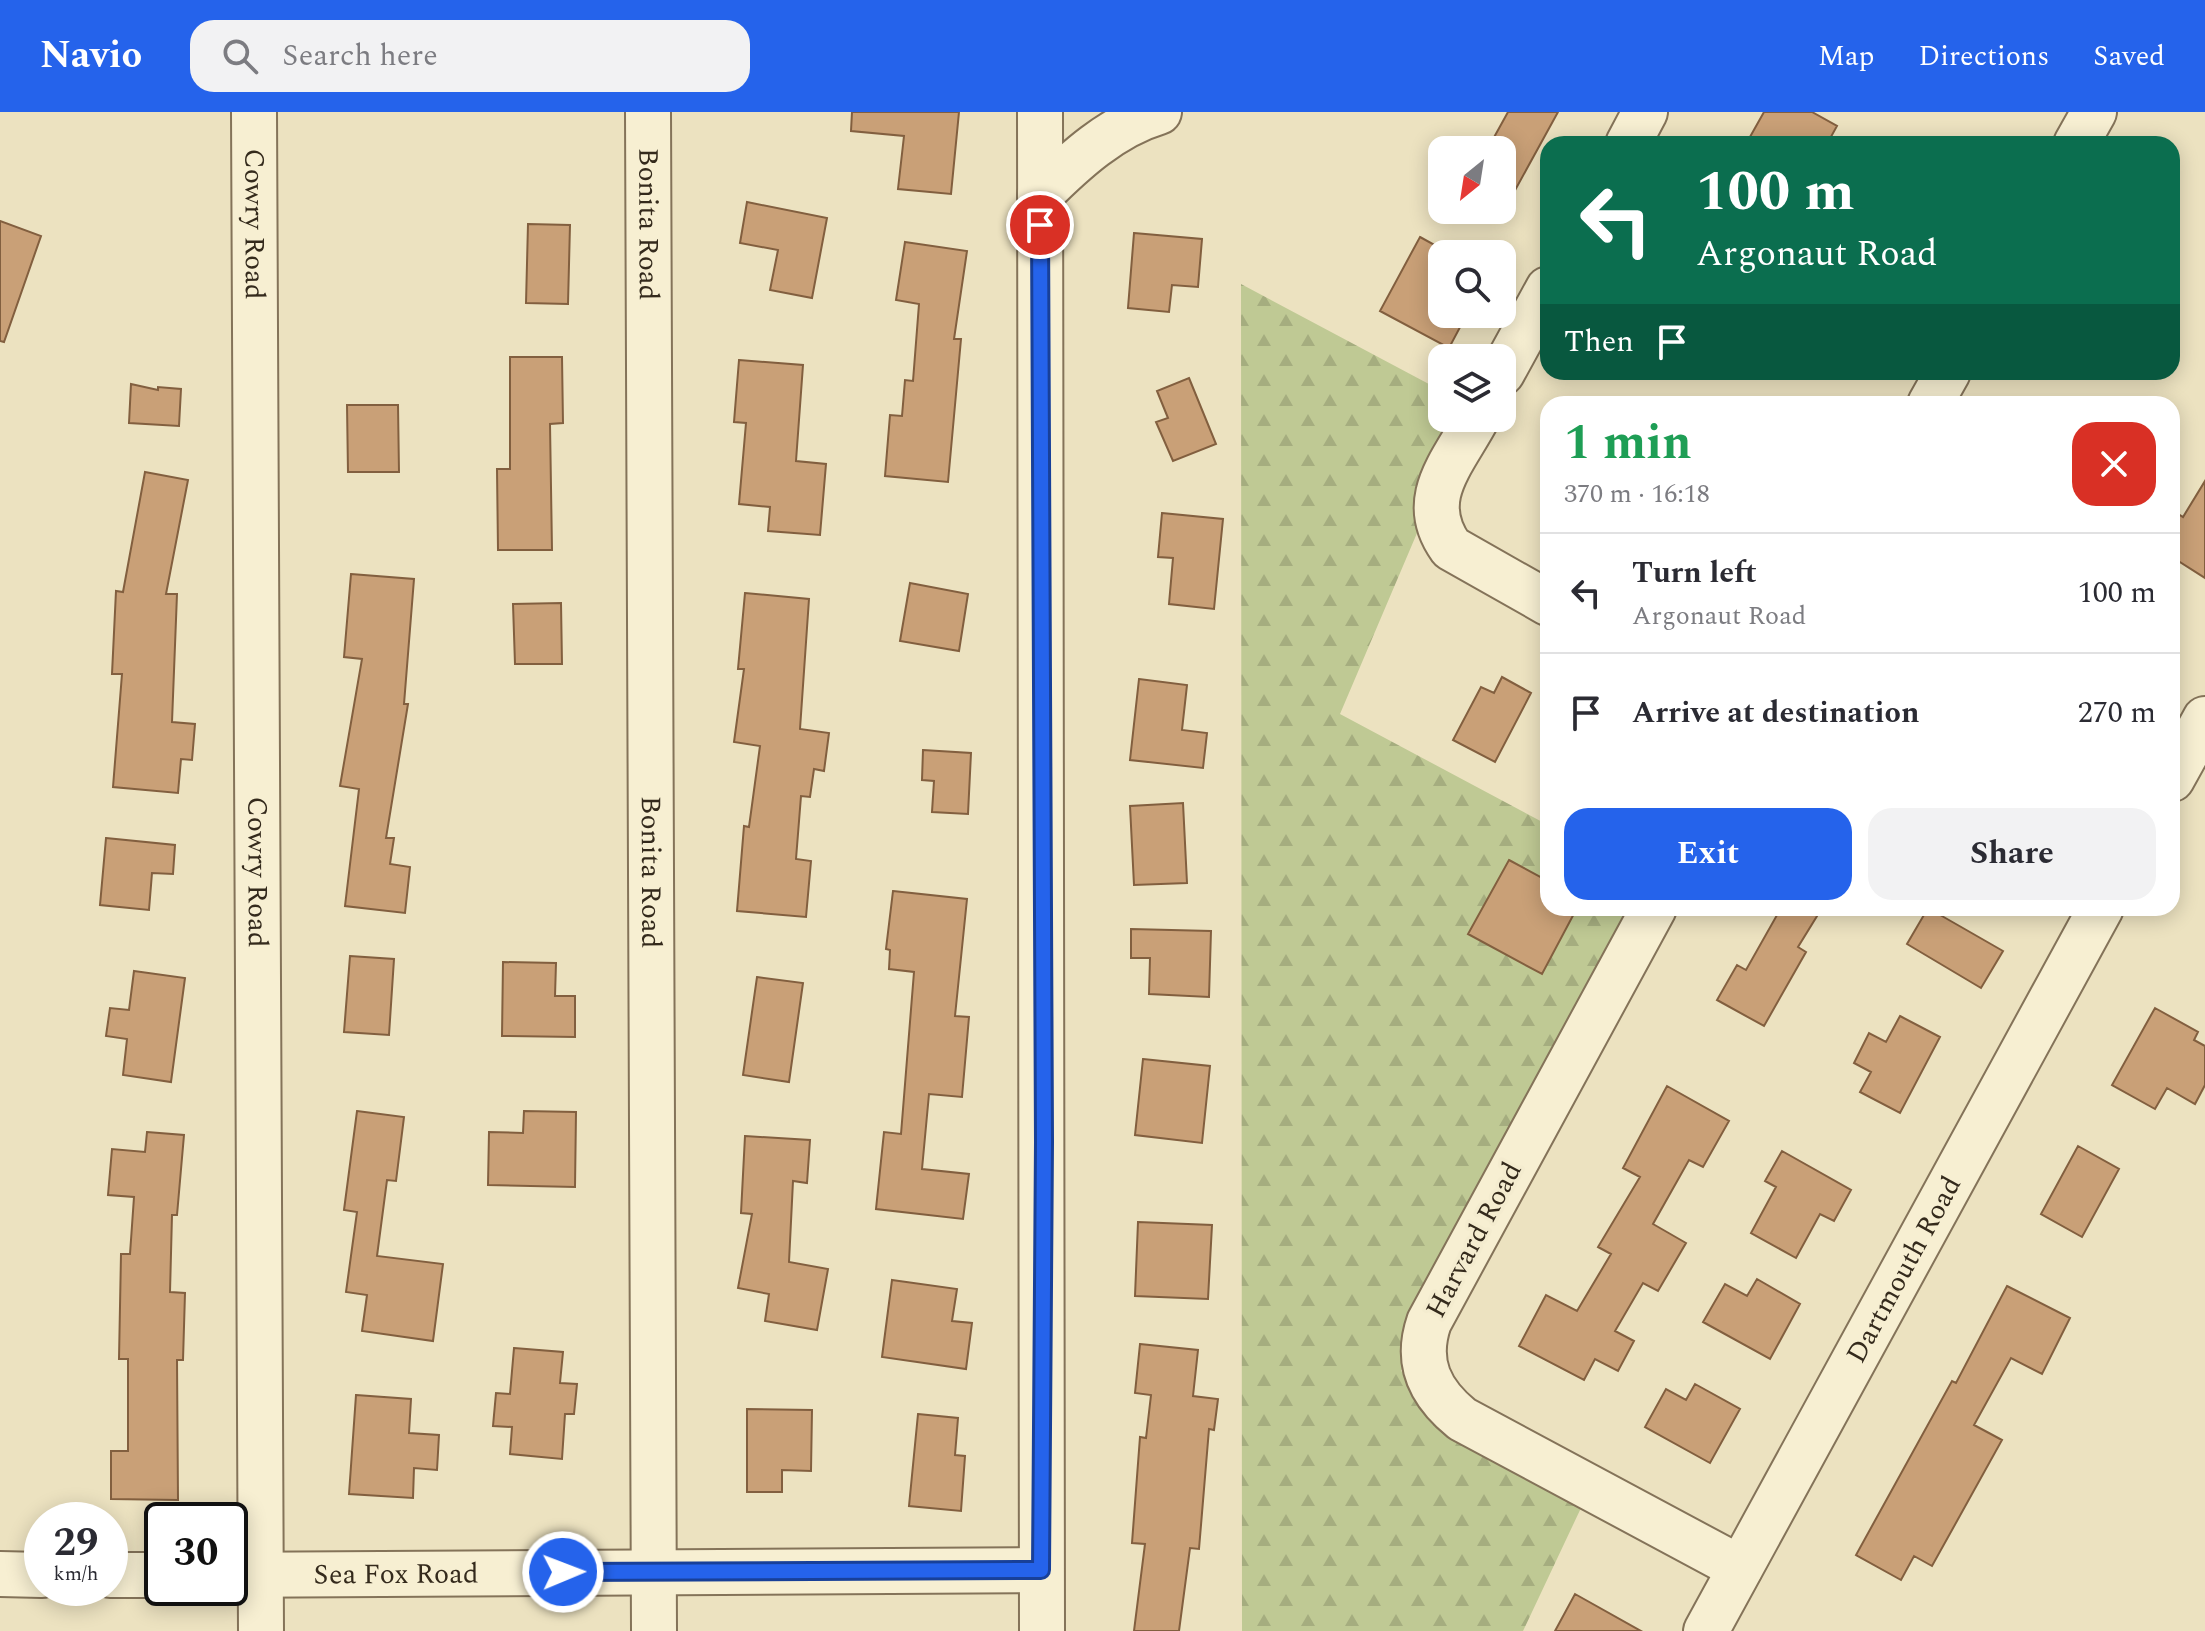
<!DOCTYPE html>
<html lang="en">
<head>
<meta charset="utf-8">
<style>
  :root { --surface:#fff; --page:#f2f2f3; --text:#2b2b33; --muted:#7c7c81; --line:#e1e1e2; --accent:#2563eb }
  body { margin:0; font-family:Spectral,serif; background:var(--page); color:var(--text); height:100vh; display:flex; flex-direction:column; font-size:30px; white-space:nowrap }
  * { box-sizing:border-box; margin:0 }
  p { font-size:26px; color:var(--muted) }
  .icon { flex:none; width:44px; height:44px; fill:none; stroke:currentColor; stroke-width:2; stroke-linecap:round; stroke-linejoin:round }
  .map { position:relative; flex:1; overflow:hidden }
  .drawer { position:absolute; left:1540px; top:284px; width:640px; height:520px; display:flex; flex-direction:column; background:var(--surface); border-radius:24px; box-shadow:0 4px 20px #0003 }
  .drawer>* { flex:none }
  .banner { position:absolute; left:1540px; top:24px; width:640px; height:244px; border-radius:24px; box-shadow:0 4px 20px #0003; background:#0b6e4f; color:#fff; overflow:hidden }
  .needle { width:52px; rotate:210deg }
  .tools { position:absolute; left:1428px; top:24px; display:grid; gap:16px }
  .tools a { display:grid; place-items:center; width:88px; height:88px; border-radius:16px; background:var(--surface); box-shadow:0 4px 20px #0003; font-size:40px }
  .speed { position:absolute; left:24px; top:1390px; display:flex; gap:16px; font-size:40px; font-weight:700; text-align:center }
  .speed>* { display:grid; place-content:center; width:104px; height:104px; border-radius:50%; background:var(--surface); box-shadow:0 4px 20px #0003; line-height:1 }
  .speed small { font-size:20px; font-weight:400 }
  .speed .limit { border:4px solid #111; border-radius:12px; background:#fff; color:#111 }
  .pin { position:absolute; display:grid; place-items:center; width:68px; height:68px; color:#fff; margin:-34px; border:4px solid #fff; border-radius:50%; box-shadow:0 2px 8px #0007 }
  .me { position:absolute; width:88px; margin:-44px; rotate:89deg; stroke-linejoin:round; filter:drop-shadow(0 0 6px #0008) }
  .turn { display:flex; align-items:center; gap:28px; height:168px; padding:0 24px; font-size:36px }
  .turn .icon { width:104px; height:104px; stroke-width:2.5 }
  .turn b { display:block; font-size:56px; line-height:68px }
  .then { display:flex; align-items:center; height:76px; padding:0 24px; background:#0003; gap:16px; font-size:30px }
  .round { display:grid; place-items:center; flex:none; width:84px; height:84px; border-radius:24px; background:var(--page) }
  .head { display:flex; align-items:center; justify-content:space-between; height:136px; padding:0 24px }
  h1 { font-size:48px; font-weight:700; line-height:60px; color:#1e9e55 }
  .button { display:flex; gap:16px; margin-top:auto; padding:16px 24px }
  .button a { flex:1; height:92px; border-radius:24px; background:var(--accent); color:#fff; font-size:32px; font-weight:700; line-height:92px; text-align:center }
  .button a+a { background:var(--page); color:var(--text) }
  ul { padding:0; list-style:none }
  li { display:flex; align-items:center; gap:24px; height:120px; padding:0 24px; border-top:2px solid var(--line) }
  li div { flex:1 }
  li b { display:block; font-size:30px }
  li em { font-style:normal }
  header { display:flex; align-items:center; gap:48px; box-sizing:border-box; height:112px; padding:0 40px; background:var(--accent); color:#fff }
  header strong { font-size:38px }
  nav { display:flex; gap:44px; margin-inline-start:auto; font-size:28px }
  .search { width:560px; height:72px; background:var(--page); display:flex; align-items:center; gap:20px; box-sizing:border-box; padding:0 28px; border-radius:24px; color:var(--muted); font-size:30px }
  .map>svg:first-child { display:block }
  .forest { fill:url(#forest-firs) }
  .building { fill:#c9a077; stroke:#825f3f; stroke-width:2 }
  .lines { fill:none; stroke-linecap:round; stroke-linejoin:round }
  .minor-casing { stroke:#847359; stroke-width:48 }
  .minor { stroke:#f7efd2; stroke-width:44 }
  .route-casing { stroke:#184099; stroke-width:20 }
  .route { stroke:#2563eb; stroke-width:14 }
  .labels { text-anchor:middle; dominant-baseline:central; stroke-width:7; stroke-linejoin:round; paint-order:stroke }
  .street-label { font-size:28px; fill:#342a1c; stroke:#f4eccf }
</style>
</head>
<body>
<header>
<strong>Navio</strong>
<div class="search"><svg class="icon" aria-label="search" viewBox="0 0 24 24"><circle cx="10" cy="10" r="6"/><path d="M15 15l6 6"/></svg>Search here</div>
<nav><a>Map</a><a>Directions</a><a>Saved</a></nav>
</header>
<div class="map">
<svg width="2205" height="1519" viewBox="0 0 2205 1519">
  <defs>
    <pattern id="forest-firs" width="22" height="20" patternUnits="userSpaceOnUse" patternTransform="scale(2)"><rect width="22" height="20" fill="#bfc994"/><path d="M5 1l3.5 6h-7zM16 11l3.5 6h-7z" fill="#a5ad7f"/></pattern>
  </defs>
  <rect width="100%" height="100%" fill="#ece2c0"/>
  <path class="forest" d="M1241 172 1442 279V306H1466L1340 602 1548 713V796H1648L1401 1259 1589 1379 1523 1519H1242Z"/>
  <path class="building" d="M852 0H959L951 82 898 77 904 24 851 19Z
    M1508 0H1558L1502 102V38H1487Z
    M1764 0H1812L1837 14 1827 32H1746Z
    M747 90 827 106 812 186 770 178 778 138 740 131Z
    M0 109 41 124 4 230 0 229Z
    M528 112 570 113 568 192 526 191Z
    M1134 121 1202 127 1198 175 1172 173 1169 200 1128 196Z
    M1420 125 1442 137V202H1467L1449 236 1380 199Z
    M905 130 967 139 954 227H961L948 370 885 364 890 303 902 304 905 268 913 269 919 192 896 188Z
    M510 245H562L563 311 550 312 552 438H498L497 357H510Z
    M739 248 803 253 796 349 826 352 820 423 768 419 770 395 739 392 746 311 734 310Z
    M1189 266 1216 332 1173 349 1156 310 1168 306 1157 279Z
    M131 272 158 278V275L181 277 179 314 129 311Z
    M347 293H398L399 360H348Z
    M145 360 188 368 166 482H177L172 610 195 612 192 648 181 647 178 681 113 675 122 562H112L116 479 123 480Z
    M2205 369V466L2172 445V398L2183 405Z
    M1162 401 1223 407 1214 497 1169 492 1173 446 1158 445Z
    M351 462 414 467 404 592H408L386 726H394L390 752 410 755 405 801 345 794 359 677 340 674 362 547 344 545Z
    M910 471 968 482 959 539 900 529Z
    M745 481 809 487 800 617 829 621 824 659 814 657 810 685 801 684 796 747 811 749 806 805 737 799 744 714 749 715 760 634 734 630 744 557H738Z
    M561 491 562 552H515L513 492Z
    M1502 565 1531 581 1495 650 1453 628 1481 575 1494 581Z
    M1139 567 1187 573 1182 618 1207 621 1203 656 1130 648Z
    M923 638 971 641 968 702 932 700 934 669 922 668Z
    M1183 691 1187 771 1134 773 1130 694Z
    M106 726 175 733 173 762 152 761 149 798 100 793Z
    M1509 748 1548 769V796H1577L1542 862 1468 822Z
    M893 779 967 787 955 904 969 905 962 985 929 982 922 1057 969 1062 963 1107 876 1097 884 1020 901 1022 914 860 889 857 890 838 886 837Z
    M1781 796H1822L1798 835 1806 840 1764 914 1717 888 1737 853 1746 858Z
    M1928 796 2003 839 1981 876 1907 832Z
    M1131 817 1211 819 1209 885 1149 882 1150 846H1131Z
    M350 844 394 847 389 923 344 920Z
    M503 850 556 851 555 884H575V925L502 924Z
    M134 859 185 866 171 970 123 963 127 927 106 924 110 896 129 898Z
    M757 865 803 871 789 970 743 963Z
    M2155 896 2198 920 2194 928 2205 934V973L2195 992 2167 976 2155 997 2112 973Z
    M1900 904 1940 925 1900 1001 1860 980 1871 960 1854 951 1869 921 1886 930Z
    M1143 947 1210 954 1202 1031 1135 1023Z
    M1667 974 1729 1009 1703 1055 1689 1048 1653 1112 1686 1131 1658 1179 1643 1171 1615 1219 1634 1229 1618 1259 1595 1247 1584 1268 1519 1234 1546 1183 1577 1199 1611 1142 1598 1135 1640 1065 1623 1056Z
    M357 999 404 1005 396 1069 387 1068 377 1144 443 1152 433 1229 362 1219 367 1183 346 1180 357 1100 344 1098Z
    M524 999 576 1000 575 1075 488 1073 489 1020 523 1021Z
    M147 1020 184 1023 177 1103H172L170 1180 185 1181 183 1248H177L178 1388 111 1387V1339H128V1247H119L121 1142H130L134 1085 108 1083 112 1037 145 1040Z
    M745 1024 810 1028 807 1071 793 1069 789 1150 828 1157 817 1218 765 1209 769 1182 738 1176 752 1102 741 1101Z
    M2078 1034 2119 1057 2082 1125 2041 1102Z
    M1782 1039 1851 1078 1834 1109 1820 1102 1796 1146 1751 1121 1776 1075 1765 1069Z
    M1138 1110 1212 1113 1208 1187 1135 1184Z
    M1757 1167 1800 1192 1770 1247 1703 1210 1725 1172 1747 1184Z
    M892 1168 957 1177 952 1209 972 1211 966 1257 882 1245Z
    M2007 1174 2070 1206 2042 1262 2011 1246 1974 1313 2002 1328 1932 1454 1914 1444 1901 1468 1856 1443 1952 1269 1956 1271Z
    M1140 1232 1198 1238 1193 1284 1218 1287 1214 1318 1209 1317 1199 1437 1190 1436 1179 1519H1134L1145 1432 1132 1431 1140 1325 1146 1326 1151 1283 1135 1281Z
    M514 1236 563 1240 560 1271 577 1272 574 1302H565L562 1347 510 1342 512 1315 493 1314 496 1281 510 1282Z
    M1695 1272 1740 1297 1710 1351 1645 1315 1666 1277 1686 1288Z
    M356 1283 411 1287 409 1321 439 1323 437 1358 414 1356 413 1386 349 1382Z
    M747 1297 812 1298 811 1359 782 1358V1380H747Z
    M918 1302 958 1306 955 1343 965 1344 961 1399 909 1394Z
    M1575 1482 1641 1519H1555Z"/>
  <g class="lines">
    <g class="minor-casing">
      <g id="minor">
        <path id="s1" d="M254 0 261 1519"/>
        <path id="s2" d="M648 0 654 1519"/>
        <path d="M1040 0 1042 1519"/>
        <path d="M1628 32 1645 0"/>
        <path d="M2076 32 2094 0"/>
        <path d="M1040 83C1074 49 1112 14 1159 0"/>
        <path d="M1502 261 1548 177"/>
        <path d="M1930 292 1948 260"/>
        <path d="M1477 306C1453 351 1416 387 1451 436L1548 491"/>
        <path d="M2172 667 2205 607"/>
        <path d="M1654 796 1429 1210C1415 1251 1430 1281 1462 1307L1740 1456"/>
        <path d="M0 1462 42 1463"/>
        <path d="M110 1463H162"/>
        <path id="s3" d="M230 1463 1041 1458"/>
        <path id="s4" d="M1706 1519 2101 796"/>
      </g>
    </g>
    <use href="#minor" class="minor"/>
  </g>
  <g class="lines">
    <g class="route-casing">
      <path id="route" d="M563 1460 1041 1458 1044 1030 1040 113"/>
    </g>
    <use href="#route" class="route"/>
  </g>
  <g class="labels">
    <g class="street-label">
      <text stroke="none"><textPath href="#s1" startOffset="112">Cowry Road</textPath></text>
      <text stroke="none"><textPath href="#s2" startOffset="112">Bonita Road</textPath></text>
      <text stroke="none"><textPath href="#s1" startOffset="760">Cowry Road</textPath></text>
      <text stroke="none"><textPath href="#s2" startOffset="760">Bonita Road</textPath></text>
      <text transform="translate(1474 1128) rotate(-62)">Harvard Road</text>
      <text stroke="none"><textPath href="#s4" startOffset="412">Dartmouth Road</textPath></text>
      <text stroke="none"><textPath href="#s3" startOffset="166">Sea Fox Road</textPath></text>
    </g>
  </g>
</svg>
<div class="tools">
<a><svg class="needle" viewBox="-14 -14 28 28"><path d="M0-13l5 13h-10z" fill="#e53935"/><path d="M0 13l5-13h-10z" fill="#7c7c81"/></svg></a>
<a><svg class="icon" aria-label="search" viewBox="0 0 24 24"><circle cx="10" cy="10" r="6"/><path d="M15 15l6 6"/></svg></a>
<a><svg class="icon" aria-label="layers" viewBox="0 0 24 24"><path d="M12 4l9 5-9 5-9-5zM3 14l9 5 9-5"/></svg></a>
</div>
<div class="speed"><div>29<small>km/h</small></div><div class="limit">30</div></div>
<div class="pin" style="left:1040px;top:113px;background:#d93025"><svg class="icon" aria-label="arrive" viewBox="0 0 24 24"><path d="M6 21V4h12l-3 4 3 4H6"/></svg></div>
<svg class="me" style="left:563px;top:1460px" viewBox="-20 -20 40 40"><circle r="17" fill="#2563eb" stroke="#fff" stroke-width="3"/><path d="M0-11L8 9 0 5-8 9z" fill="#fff"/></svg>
<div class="banner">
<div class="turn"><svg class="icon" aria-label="left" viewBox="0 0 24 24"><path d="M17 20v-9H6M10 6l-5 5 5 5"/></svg><div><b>100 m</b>Argonaut Road</div></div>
<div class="then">Then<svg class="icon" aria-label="arrive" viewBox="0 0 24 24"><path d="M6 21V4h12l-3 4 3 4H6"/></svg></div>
</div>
<section class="drawer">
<div class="head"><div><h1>1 min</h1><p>370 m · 16:18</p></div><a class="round" style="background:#d93025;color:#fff"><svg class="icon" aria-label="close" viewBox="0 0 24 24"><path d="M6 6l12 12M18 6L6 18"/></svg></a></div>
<ul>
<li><svg class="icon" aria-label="left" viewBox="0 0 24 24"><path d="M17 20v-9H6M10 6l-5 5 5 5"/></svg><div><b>Turn left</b><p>Argonaut Road</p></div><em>100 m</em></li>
<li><svg class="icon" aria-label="arrive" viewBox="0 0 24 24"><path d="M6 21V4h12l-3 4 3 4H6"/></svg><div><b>Arrive at destination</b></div><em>270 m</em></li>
</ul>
<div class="button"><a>Exit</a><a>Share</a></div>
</section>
</div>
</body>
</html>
